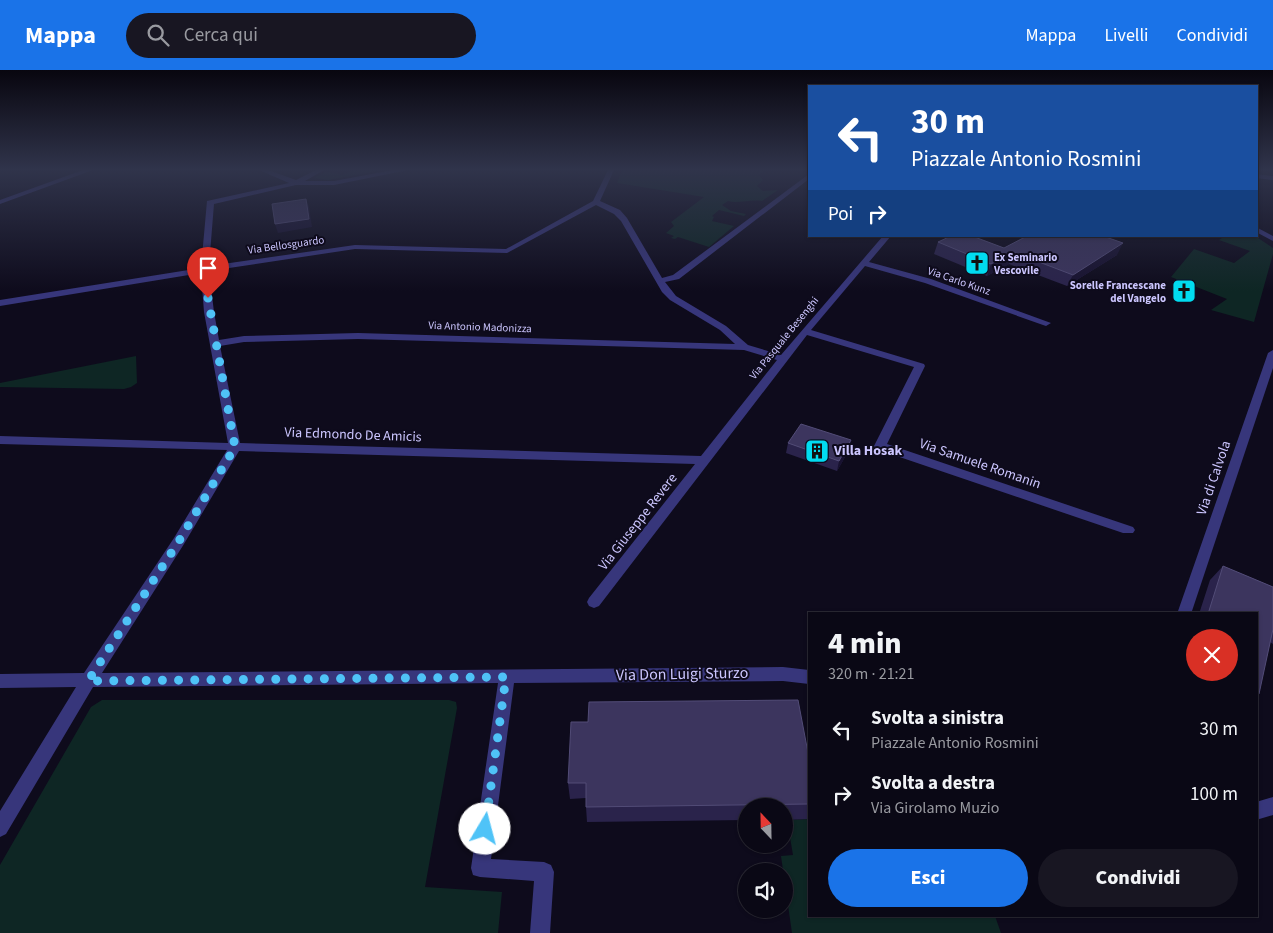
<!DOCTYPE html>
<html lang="it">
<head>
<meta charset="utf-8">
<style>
  :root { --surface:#0a0815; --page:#181622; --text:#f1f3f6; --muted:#999aa0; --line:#2a2934; --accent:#1a73e8 }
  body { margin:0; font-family:"Source Sans 3",sans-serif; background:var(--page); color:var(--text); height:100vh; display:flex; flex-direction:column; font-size:19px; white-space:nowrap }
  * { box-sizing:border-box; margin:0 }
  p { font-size:16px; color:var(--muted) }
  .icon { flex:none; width:28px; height:28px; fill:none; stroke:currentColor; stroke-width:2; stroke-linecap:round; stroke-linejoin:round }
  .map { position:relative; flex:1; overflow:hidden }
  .panel { position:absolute; left:808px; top:542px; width:450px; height:305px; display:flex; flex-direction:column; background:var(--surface); border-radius:0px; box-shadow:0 1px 4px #0004,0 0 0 1px var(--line) }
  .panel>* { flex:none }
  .hud { position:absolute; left:808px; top:15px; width:450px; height:152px; border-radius:0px; box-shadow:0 1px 4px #0004,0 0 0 1px var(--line); background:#1a4fa0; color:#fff; overflow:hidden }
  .needle { width:32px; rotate:338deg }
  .fabs { position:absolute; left:738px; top:728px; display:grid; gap:10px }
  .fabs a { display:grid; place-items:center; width:55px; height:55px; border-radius:50%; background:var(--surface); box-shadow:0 1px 4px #0004,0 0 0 1px var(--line); font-size:25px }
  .pin { position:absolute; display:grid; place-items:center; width:42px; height:42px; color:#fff; margin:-51px -21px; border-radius:50% 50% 50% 0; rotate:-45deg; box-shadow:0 0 5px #0007 }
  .pin .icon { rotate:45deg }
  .me { position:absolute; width:55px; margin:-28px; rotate:8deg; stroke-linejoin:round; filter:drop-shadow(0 0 4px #0008) }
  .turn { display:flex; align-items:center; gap:18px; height:105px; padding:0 20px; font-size:22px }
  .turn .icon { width:65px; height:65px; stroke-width:2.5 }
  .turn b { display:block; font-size:35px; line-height:42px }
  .then { display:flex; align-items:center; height:48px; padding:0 20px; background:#0003; gap:10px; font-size:19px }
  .round { display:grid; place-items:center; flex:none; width:52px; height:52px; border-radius:26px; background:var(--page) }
  .headline { display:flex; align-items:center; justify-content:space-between; height:85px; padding:0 20px }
  h1 { font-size:30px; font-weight:800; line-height:38px }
  .primary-button { display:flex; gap:10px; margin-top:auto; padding:10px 20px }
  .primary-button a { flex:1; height:58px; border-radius:30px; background:var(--accent); color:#fff; font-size:20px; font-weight:800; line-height:58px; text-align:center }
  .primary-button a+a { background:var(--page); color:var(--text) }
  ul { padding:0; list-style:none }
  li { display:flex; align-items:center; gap:15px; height:65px; padding:0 20px }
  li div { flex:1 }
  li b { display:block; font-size:19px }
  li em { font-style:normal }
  header { display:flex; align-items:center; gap:30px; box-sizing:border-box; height:70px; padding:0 25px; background:var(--accent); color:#fff }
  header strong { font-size:24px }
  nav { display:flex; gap:28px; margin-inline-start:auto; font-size:18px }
  .search { width:350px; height:45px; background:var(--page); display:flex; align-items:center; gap:12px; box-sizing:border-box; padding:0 18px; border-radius:28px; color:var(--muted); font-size:19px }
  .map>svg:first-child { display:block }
  .green { fill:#0e2624 }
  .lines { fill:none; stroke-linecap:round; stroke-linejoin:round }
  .minor { fill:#37367b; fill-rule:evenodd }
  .wall { fill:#2a234b }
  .shaded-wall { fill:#181230 }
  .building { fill:#3c355e; stroke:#524c77 }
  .route { stroke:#4fc3f7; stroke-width:9; stroke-dasharray:0 16.2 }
  .labels { text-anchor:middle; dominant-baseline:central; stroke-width:4; stroke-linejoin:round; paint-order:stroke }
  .far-street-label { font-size:11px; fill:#ccc6ff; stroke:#0e0b1c }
  .far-poi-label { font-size:11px; font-weight:bold; fill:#ccc6ff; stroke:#0e0b1c; text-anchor:start }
  .street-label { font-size:14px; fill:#ccc6ff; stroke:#0e0b1c }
  .poi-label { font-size:14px; font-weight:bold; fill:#ccc6ff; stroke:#0e0b1c; text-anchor:start }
  .near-street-label { font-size:16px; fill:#ccc6ff; stroke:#0e0b1c }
</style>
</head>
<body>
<header>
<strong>Mappa</strong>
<div class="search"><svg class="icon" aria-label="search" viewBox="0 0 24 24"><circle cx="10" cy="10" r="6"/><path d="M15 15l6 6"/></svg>Cerca qui</div>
<nav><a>Mappa</a><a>Livelli</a><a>Condividi</a></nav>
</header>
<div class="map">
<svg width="1273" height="863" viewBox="0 0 1273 863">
  <rect width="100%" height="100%" fill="#0e0b1c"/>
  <path class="green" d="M352 100H383L328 110 314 108 326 102 343 105Z
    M622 100H765L759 105 763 110 757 116 763 121 778 120 762 131C751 129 738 134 728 131L722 135 731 141 746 144 744 146 719 140 712 146 714 147 712 151 734 156 709 177 678 167 675 169 671 168 674 166 666 163 674 156 671 152 704 127 617 113Z
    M1225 166H1255L1273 178V184L1254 252 1211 240 1227 229 1171 207 1194 179 1234 193 1250 181 1219 170Z
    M136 286 137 313 131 317 124 319 0 317V313Z
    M102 630H449L456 632 457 638 425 817 502 822 498 863H0V795L91 637Z
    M809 749V846H995L1001 863H792L781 786 793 785 787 750Z"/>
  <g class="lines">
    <path class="minor" d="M83 100H93L0 134V130Z
      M259 100H268L296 110 316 100H324L305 111H334L393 100H408L334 115H296L214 134 209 196 355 175 506 179 593 131 608 100H614L600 131 620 140 627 148 662 208 673 205 809 104V109L679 209 665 212 676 226 726 256 748 275 781 285 883 166H891L869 192 931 209 1051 253 1046 256 1043 255 925 213 865 196 811 260 924 294 925 296 887 374 1133 457 1135 460 1133 463H1123L876 379 874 376 914 297 807 265 599 536 594 538 589 536 587 532 589 528 695 394 239 381 184 474 102 603 783 597 809 600V614L783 611 514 613 491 789 544 792 551 795 554 802 550 863H530L534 811 480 807 473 805 471 798 498 613 93 617 6 764 0 767V741L76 617 0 618V604L84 603 174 468 227 380 0 374V366L228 373 204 242 201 203 0 236V230L201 198 207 131 289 113ZM596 135 614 144 621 151 662 222 670 230 720 260 735 274 358 263 244 266 219 270 214 242 209 201 355 179 507 183ZM358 269 744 280 777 290 701 386 240 373 220 276 244 272Z
      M1256 104 1273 106V110L1256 108Z
      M1256 157 1273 166V171L1256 162Z
      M1273 280V298L1191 544H1177L1268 283Z
      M1273 727V745L1256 750V732Z"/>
  </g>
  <path class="wall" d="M938 172 1004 178 1117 185 1067 216 1009 194 987 206 934 184Z
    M851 370 849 380 837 401 786 383 788 373Z
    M1223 496 1273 517V574L1270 572 1259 624 1256 626V544H1199L1210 510Z
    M809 688V749L784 750V736H746V750L587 752 586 737V728L570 729 568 713Z"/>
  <path class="shaded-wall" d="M306 129 309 137 312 157 278 163 275 154Z
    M1123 173 1117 185 1067 216 1073 205Z
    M1013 182 1009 194 987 206 991 194Z
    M851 370 849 380 837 401 839 391Z"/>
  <path class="building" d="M306 129 309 149 275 154 272 134Z
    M951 166H972L1004 178 1027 166H1103L1123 173 1073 205 1013 182 991 194 938 172Z
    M801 354 851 370 839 391 788 373Z
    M1223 496 1273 517V559L1259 624 1256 622V544H1208Z
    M798 630 809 688V734L586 737V713H568L571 652H588L589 632Z"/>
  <linearGradient id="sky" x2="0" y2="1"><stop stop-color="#08060f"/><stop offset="0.45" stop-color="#30344b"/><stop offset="1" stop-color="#30344b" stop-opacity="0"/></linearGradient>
  <rect width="1273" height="221" fill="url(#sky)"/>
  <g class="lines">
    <path class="route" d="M208 228 235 377 179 471 88 611 506 607 485 759"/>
  </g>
  <defs>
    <g id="church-square" transform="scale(1.25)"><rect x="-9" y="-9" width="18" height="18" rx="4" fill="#01dcf0" stroke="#0e0b1c"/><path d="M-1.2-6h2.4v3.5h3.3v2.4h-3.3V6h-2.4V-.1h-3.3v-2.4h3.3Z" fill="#111"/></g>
    <g id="building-square" transform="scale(1.25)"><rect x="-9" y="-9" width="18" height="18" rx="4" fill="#01dcf0" stroke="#0e0b1c"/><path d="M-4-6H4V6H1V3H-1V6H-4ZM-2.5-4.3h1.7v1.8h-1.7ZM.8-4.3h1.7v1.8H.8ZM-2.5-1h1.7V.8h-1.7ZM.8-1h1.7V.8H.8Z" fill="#111"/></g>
  </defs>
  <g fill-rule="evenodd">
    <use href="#church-square" x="977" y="193"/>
    <use href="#church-square" x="1184" y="221"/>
    <use href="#building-square" x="817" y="381"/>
  </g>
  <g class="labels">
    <g class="far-street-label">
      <text transform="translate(286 175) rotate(-8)">Via Bellosguardo</text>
      <text transform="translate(959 211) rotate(19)">Via Carlo Kunz</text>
      <text transform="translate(480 257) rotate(2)">Via Antonio Madonizza</text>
      <text transform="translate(784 268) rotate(-51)">Via Pasquale Besenghi</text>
    </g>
    <g class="far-poi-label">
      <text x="994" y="187">Ex Seminario<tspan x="994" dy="13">Vescovile</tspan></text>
      <text x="1166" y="215" text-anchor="end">Sorelle Francescane<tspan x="1166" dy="13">del Vangelo</tspan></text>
    </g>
    <g class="street-label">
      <text transform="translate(353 365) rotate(2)">Via Edmondo De Amicis</text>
      <text transform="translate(980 394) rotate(19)">Via Samuele Romanin</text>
      <text transform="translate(1214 408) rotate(-71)">Via di Calvola</text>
      <text transform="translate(638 452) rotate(-52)">Via Giuseppe Revere</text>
    </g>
    <g class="poi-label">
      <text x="834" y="381">Villa Hosak</text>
    </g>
    <g class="near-street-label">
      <text transform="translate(682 604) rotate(-1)">Via Don Luigi Sturzo</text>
    </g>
  </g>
</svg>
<div class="fabs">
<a><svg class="needle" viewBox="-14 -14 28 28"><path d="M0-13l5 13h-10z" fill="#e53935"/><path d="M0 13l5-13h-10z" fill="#999aa0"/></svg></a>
<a><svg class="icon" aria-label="sound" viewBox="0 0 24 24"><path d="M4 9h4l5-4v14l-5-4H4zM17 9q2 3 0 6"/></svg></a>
</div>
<div class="pin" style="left:208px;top:228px;background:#d93025"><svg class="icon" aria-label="arrive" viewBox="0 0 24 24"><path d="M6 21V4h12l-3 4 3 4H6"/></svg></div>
<svg class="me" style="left:485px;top:759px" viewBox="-20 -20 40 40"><circle r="19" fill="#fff"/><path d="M0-13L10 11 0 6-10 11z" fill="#4fc3f7"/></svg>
<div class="hud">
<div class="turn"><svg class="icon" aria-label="left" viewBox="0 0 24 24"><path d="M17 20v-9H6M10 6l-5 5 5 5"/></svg><div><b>30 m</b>Piazzale Antonio Rosmini</div></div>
<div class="then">Poi<svg class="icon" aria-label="right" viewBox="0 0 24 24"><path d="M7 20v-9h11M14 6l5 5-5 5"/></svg></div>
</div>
<section class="panel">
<div class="headline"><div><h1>4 min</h1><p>320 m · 21:21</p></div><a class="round" style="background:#d93025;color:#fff"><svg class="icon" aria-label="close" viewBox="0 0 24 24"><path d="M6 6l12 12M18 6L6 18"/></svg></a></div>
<ul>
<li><svg class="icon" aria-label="left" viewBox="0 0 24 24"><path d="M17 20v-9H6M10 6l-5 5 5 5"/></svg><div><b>Svolta a sinistra</b><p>Piazzale Antonio Rosmini</p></div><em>30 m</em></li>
<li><svg class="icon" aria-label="right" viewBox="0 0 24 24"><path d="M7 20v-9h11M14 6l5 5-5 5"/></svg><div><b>Svolta a destra</b><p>Via Girolamo Muzio</p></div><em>100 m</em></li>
</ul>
<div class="primary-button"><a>Esci</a><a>Condividi</a></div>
</section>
</div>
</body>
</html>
